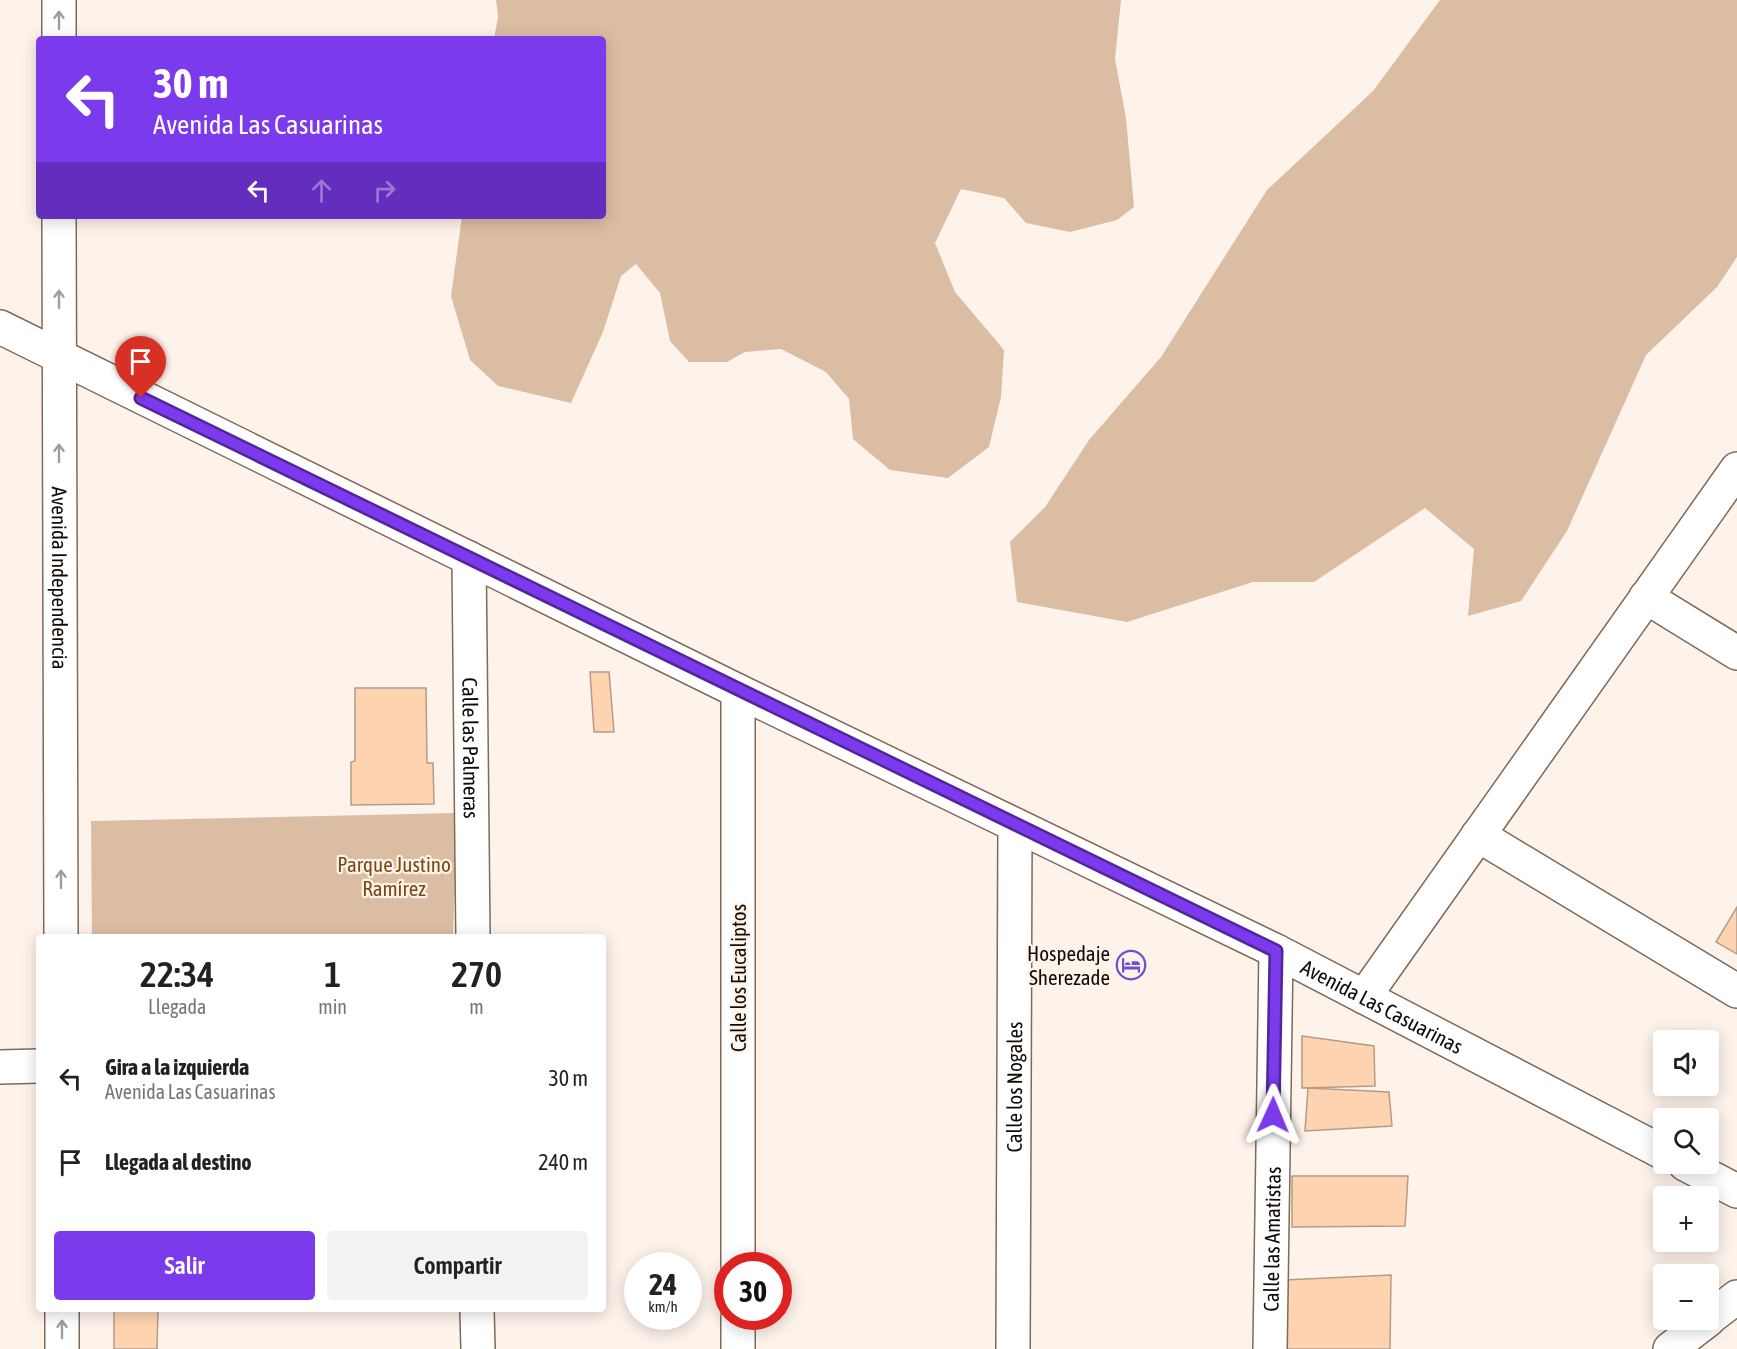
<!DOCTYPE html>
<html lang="es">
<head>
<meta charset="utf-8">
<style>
  :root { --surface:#fff; --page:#f2f2f2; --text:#222; --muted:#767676; --accent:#7c3aed }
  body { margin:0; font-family:"Asap Condensed",sans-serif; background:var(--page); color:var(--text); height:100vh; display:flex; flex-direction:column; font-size:22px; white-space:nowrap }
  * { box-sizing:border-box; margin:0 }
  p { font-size:20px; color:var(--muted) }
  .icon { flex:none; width:33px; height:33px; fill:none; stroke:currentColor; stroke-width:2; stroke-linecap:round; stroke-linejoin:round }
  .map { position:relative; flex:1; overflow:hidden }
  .drawer { position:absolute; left:36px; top:934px; width:570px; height:378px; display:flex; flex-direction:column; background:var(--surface); border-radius:6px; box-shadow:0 3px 15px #0003 }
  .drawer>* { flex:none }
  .banner { position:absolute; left:36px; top:36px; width:570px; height:183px; border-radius:6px; box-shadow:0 3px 15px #0003; background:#7c3aed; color:#fff; overflow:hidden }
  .fabs { position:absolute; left:1653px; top:1030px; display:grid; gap:12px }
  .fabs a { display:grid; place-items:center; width:66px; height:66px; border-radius:6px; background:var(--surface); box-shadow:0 3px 15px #0003; font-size:30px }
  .speed { position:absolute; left:624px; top:1252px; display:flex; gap:12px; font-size:30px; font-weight:700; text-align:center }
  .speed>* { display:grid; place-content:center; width:78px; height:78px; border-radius:50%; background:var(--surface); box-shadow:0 3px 15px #0003; line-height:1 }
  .speed small { font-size:15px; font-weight:400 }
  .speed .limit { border:9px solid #d22; background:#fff; color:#111 }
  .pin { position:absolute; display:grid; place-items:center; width:51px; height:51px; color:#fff; margin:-62px -26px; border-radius:50% 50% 50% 0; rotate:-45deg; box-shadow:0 0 6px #0007 }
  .pin .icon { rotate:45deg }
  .me { position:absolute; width:66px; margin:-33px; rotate:1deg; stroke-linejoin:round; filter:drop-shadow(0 0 4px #0008) }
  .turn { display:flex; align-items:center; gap:21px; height:126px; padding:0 18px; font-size:27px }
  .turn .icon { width:78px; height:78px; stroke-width:2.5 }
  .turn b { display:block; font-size:42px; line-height:51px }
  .lanes { display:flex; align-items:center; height:57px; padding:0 18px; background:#0003; justify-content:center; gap:30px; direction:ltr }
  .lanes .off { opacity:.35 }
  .eta { display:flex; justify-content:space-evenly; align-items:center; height:102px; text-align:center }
  .eta b { font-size:36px; font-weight:600; line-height:42px }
  .action { display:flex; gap:12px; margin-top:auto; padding:12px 18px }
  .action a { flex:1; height:69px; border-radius:6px; background:var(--accent); color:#fff; font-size:24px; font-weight:600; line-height:69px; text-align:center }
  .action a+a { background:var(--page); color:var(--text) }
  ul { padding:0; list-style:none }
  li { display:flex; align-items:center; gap:18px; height:84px; padding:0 18px }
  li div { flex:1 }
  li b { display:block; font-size:22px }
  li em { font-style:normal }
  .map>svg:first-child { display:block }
  .green { fill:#dbbda4 }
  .building { fill:#fdd3b0; stroke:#b49c89; stroke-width:1.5 }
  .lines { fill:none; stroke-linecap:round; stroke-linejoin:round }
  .minor-casing { stroke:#806957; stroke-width:36 }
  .major-casing { stroke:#806957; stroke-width:36 }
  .minor { stroke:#fff; stroke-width:33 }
  .major { stroke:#fff; stroke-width:33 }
  .oneway { stroke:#a09d9b }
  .route-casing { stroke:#51269a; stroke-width:15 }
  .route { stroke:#7c3aed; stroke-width:10 }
  .labels { text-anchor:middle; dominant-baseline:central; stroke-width:4.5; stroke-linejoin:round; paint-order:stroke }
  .street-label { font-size:21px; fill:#120a04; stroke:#fef3eb }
  .park-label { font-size:21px; fill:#7b4810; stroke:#fef3eb }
  .poi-label { font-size:21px; fill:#120a04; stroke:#fef3eb; text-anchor:end }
</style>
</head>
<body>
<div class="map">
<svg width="1737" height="1349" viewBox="0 0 1737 1349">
  <rect width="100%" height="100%" fill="#fef3eb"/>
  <path class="green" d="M496 0H1121L1115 59 1126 118 1134 207 1117 220 1070 232 1026 223 1004 198 961 189 935 243 955 292 1004 350 1001 397 989 447 948 478 890 470 853 439 849 399 826 372 781 349 745 352 727 362H689L670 341 660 293 636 264 621 276 603 332 571 403 498 386 470 360 451 296 462 216H603V39H494L498 17Z
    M1440 0H1737V257L1717 287 1646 355 1567 531 1521 601 1468 616 1474 549 1425 508 1314 582H1253L1127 622 1017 602 1010 542 1045 507 1089 440 1161 357 1267 190 1373 91Z
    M457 813 453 937H92L91 821Z"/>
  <path class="building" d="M590 672H609L614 732H594Z
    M355 688H426L427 763H433L434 804 351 805V762L355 761Z
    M1737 907V954L1716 942Z
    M1302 1036 1374 1046 1375 1086 1302 1088Z
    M1308 1088 1389 1092 1392 1126 1305 1131Z
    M1292 1176H1408L1405 1226 1292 1227Z
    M1391 1275 1390 1349H1287L1284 1280Z
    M114 1310H158L157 1349H114Z"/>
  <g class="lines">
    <g class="minor-casing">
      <g id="minor">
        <path id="s1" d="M0 327 738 691 1276 951 1664 1153"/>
        <path id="s2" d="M469 558 473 938"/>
        <path d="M1646 597 1737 653"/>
        <path d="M1478 835 1737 991"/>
        <path d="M1364 997 1737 469"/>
        <path d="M0 1067 39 1066"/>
        <path d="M1685 1164 1737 1191"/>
        <path d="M738 1266V691"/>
        <path d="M477 1310 478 1349"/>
        <path d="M1708 1319 1737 1297"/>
        <path d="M738 1349V1317"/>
        <path id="s3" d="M1013 1349 1015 825"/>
        <path id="s4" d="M1270 1349 1276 951"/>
        <path d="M1670 1349 1708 1320"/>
      </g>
    </g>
    <g class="major-casing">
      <g id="major">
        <path d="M59 39V0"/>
        <path id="s5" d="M59 216 61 938"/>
        <path d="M62 1349V1310"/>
      </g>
    </g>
    <use href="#minor" class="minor"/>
    <use href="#major" class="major"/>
  </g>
  <defs><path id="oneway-shaft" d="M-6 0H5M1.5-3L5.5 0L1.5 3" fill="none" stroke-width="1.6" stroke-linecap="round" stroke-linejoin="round" transform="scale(1.5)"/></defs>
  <g class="oneway">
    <use href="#oneway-shaft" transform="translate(59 20) rotate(-90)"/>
    <use href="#oneway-shaft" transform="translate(59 299) rotate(-90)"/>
    <use href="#oneway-shaft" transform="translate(59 453) rotate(-90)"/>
    <use href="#oneway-shaft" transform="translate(61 879) rotate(-90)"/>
    <use href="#oneway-shaft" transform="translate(62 1329) rotate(-90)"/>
  </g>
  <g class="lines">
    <g class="route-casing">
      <path id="route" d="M141 398 1276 951 1273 1115"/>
    </g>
    <use href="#route" class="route"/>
  </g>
  <defs>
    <g id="hotel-ring" transform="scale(1.5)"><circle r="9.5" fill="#fef3eb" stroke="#6c52cc" stroke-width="1.5"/><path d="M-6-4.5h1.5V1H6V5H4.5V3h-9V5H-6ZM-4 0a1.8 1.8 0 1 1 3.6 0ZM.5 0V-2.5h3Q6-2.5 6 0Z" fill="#6c52cc"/></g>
  </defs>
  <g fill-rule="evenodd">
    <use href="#hotel-ring" x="1131" y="965"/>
  </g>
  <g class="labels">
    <g class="street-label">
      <text stroke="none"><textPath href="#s5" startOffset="362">Avenida Independencia</textPath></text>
      <text stroke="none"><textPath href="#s2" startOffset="190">Calle las Palmeras</textPath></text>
      <text transform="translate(738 978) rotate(-90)">Calle los Eucaliptos</text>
      <text stroke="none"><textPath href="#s1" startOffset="1540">Avenida Las Casuarinas</textPath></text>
      <text stroke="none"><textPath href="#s3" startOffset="262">Calle los Nogales</textPath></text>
      <text stroke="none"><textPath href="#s4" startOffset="110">Calle las Amatistas</textPath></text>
    </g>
    <g class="park-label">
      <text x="394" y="864">Parque Justino<tspan x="394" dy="24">Ramírez</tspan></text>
    </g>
    <g class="poi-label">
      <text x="1110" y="953">Hospedaje<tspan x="1110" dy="24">Sherezade</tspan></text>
    </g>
  </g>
</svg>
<div class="fabs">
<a><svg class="icon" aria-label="sound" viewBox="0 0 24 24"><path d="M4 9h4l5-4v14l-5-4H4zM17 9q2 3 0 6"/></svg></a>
<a><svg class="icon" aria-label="search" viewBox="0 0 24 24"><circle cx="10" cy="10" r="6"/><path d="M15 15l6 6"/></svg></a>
<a>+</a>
<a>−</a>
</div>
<div class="speed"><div>24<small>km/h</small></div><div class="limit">30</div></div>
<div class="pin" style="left:141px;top:398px;background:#d93025"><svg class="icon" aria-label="arrive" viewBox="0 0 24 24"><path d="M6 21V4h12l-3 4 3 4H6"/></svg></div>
<svg class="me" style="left:1273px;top:1115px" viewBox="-20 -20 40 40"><path d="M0-17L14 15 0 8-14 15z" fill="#7c3aed" stroke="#fff" stroke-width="4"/></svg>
<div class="banner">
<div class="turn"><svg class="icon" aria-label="left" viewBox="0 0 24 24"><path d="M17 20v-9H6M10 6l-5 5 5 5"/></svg><div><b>30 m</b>Avenida Las Casuarinas</div></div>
<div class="lanes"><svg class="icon" aria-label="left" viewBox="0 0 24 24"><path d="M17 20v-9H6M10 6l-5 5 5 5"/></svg><svg class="icon off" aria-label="ahead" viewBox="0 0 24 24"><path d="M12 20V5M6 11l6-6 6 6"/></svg><svg class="icon off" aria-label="right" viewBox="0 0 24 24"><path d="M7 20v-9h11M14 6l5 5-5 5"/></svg></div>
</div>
<section class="drawer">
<div class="eta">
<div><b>22:34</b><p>Llegada</p></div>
<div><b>1</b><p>min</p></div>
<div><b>270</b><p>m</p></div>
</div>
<ul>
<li><svg class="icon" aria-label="left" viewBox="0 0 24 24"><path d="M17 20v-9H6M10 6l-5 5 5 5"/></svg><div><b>Gira a la izquierda</b><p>Avenida Las Casuarinas</p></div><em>30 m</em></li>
<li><svg class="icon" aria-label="arrive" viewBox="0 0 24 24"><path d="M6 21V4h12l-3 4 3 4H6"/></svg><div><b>Llegada al destino</b></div><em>240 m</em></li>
</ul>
<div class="action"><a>Salir</a><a>Compartir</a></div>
</section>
</div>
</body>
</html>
